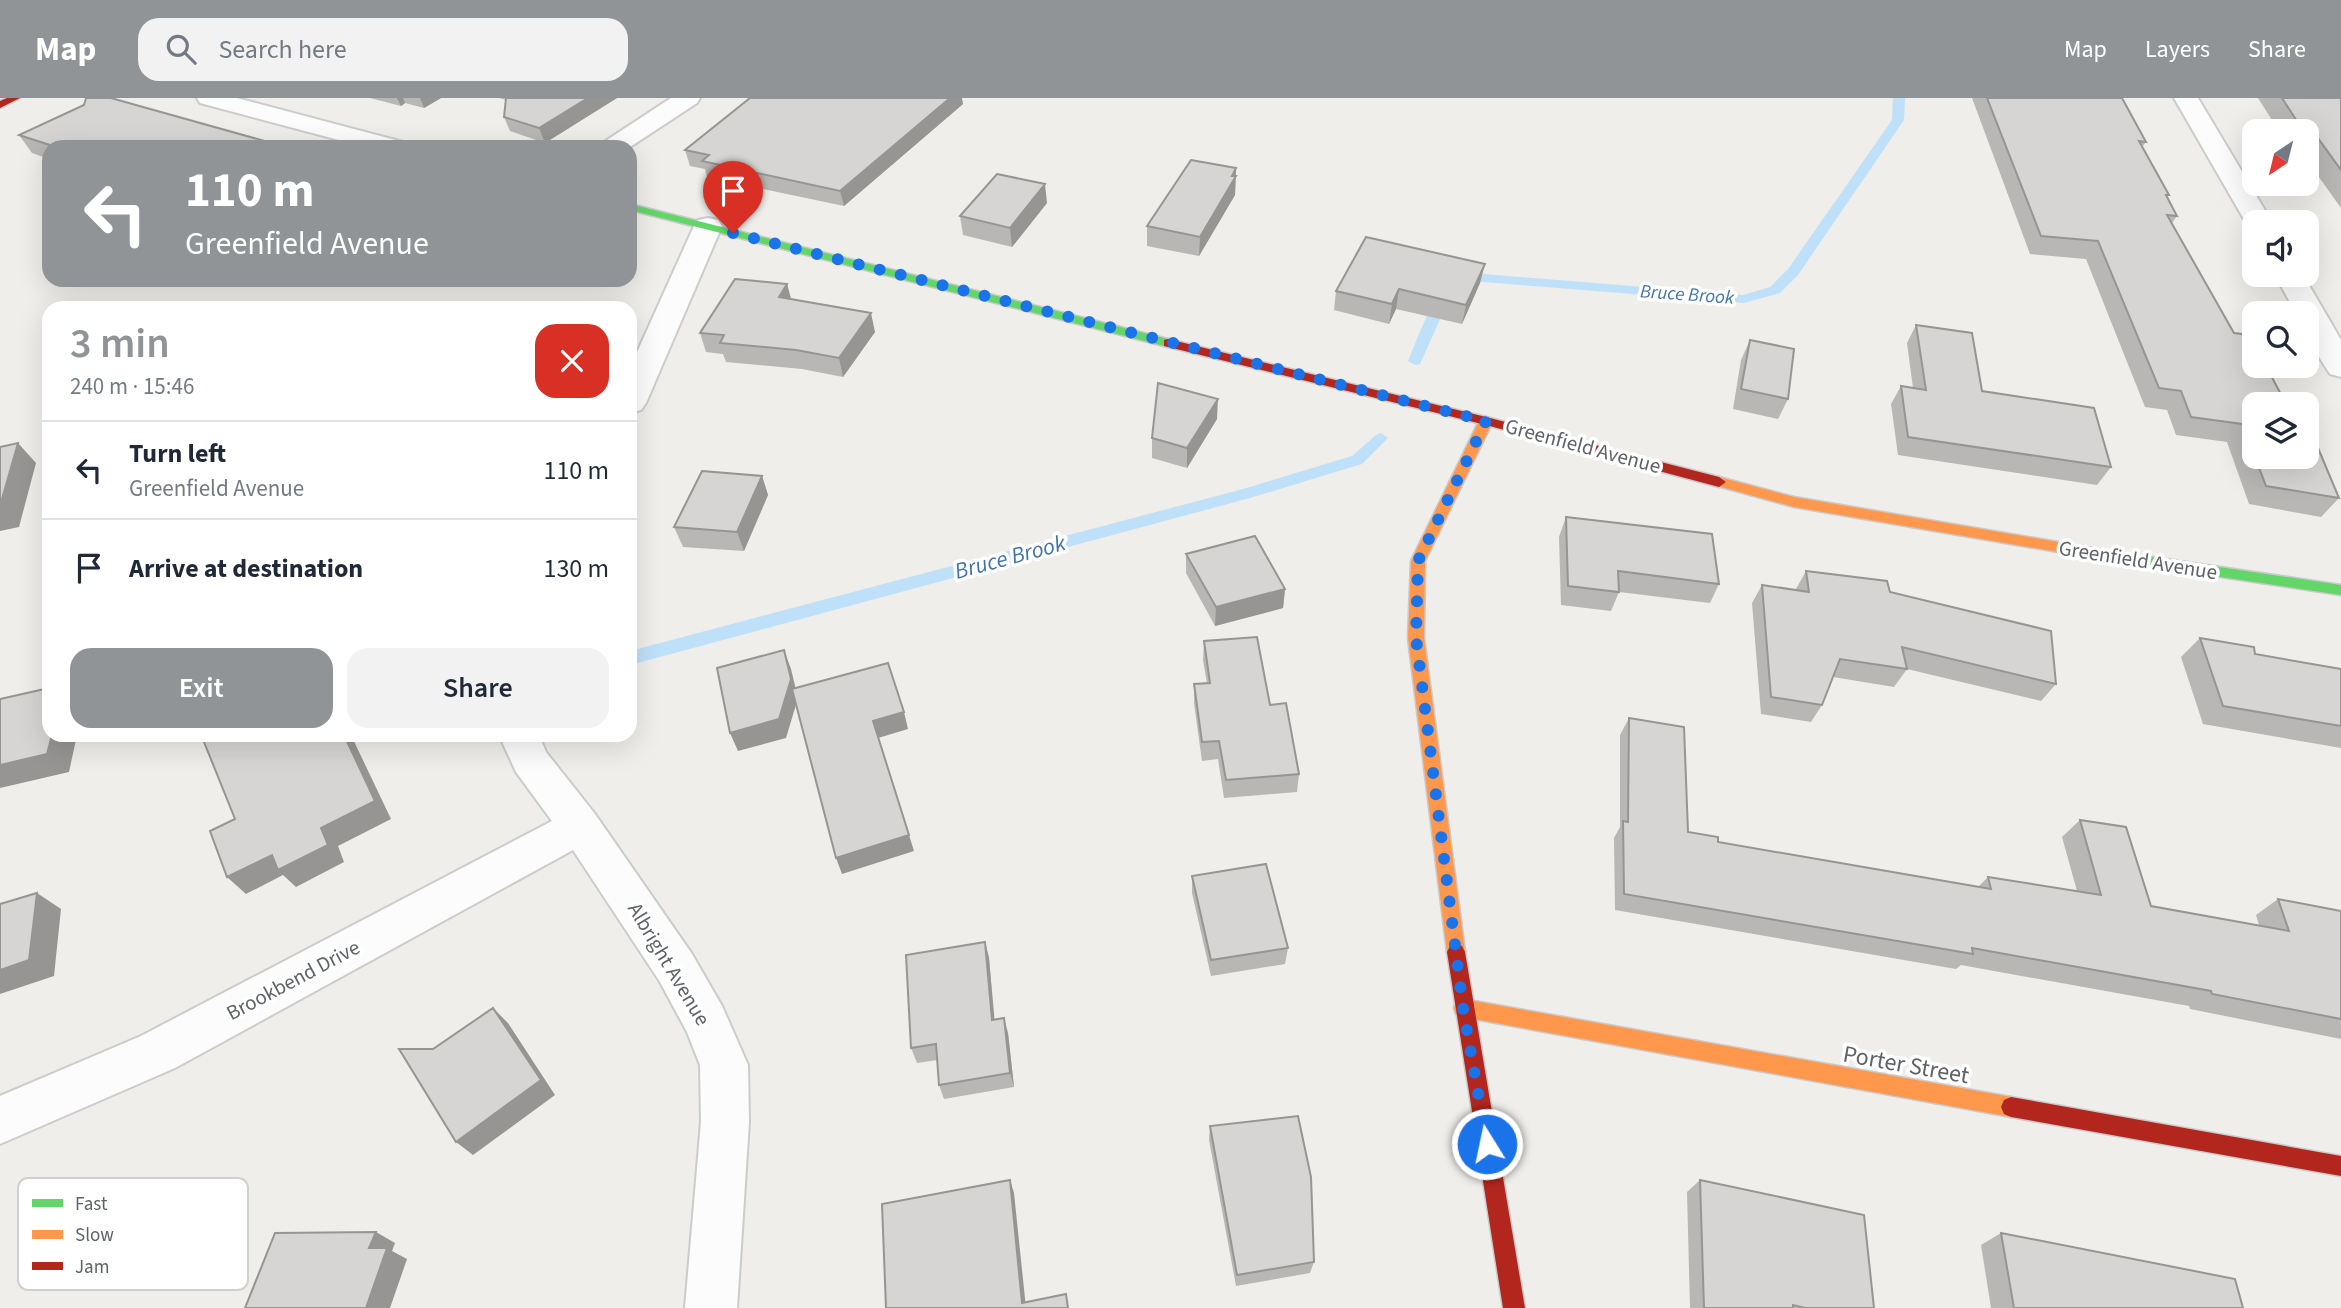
<!DOCTYPE html>
<html lang="en">
<head>
<meta charset="utf-8">
<style>
  :root { --surface:#fff; --page:#f2f2f3; --text:#1f2937; --muted:#747a83; --line:#e0e1e3; --accent:#919496 }
  body { margin:0; font-family:"Source Sans 3",sans-serif; background:var(--page); color:var(--text); height:100vh; display:flex; flex-direction:column; font-size:26px; white-space:nowrap }
  * { box-sizing:border-box; margin:0 }
  p { font-size:23px; color:var(--muted) }
  .icon { flex:none; width:38px; height:38px; fill:none; stroke:currentColor; stroke-width:2; stroke-linecap:round; stroke-linejoin:round }
  .map { position:relative; flex:1; overflow:hidden }
  .details { position:absolute; left:42px; top:203px; width:595px; height:441px; display:flex; flex-direction:column; background:var(--surface); border-radius:21px; box-shadow:0 7px 28px #0002 }
  .details>* { flex:none }
  .banner { position:absolute; left:42px; top:42px; width:595px; height:147px; border-radius:21px; box-shadow:0 7px 28px #0002; background:#919496; color:#fff; overflow:hidden }
  .needle { width:46px; rotate:215deg }
  .tools { position:absolute; left:2242px; top:21px; display:grid; gap:14px }
  .tools a { display:grid; place-items:center; width:77px; height:77px; border-radius:14px; background:var(--surface); box-shadow:0 7px 28px #0002; font-size:35px }
  .pin { position:absolute; display:grid; place-items:center; width:60px; height:60px; color:#fff; margin:-72px -30px; border-radius:50% 50% 50% 0; rotate:-45deg; box-shadow:0 0 7px #0007 }
  .pin .icon { rotate:45deg }
  .me { position:absolute; width:77px; margin:-38px; rotate:350deg; stroke-linejoin:round; filter:drop-shadow(0 0 5px #0008) }
  .turn { display:flex; align-items:center; gap:24px; height:147px; padding:0 28px; font-size:32px }
  .turn .icon { width:91px; height:91px; stroke-width:2.5 }
  .turn b { display:block; font-size:49px; line-height:60px }
  .round { display:grid; place-items:center; flex:none; width:74px; height:74px; border-radius:21px; background:var(--page) }
  .summary { display:flex; align-items:center; justify-content:space-between; height:119px; padding:0 28px }
  h1 { font-size:42px; font-weight:600; line-height:52px; color:var(--accent) }
  .primary-button { display:flex; gap:14px; margin-top:auto; padding:14px 28px }
  .primary-button a { flex:1; height:80px; border-radius:21px; background:var(--accent); color:#fff; font-size:28px; font-weight:600; line-height:80px; text-align:center }
  .primary-button a+a { background:var(--page); color:var(--text) }
  ul { padding:0; list-style:none }
  li { display:flex; align-items:center; gap:21px; height:98px; padding:0 28px; border-top:2px solid var(--line) }
  li div { flex:1 }
  li b { display:block; font-size:26px }
  li em { font-style:normal }
  header { display:flex; align-items:center; gap:42px; box-sizing:border-box; height:98px; padding:0 35px; background:var(--accent); color:#fff }
  header strong { font-size:33px }
  nav { display:flex; gap:38px; margin-inline-start:auto; font-size:24px }
  .search { width:490px; height:63px; background:var(--page); display:flex; align-items:center; gap:18px; box-sizing:border-box; padding:0 24px; border-radius:21px; color:var(--muted); font-size:26px }
  .map>svg:first-child { display:block }
  .lines { fill:none; stroke-linecap:round; stroke-linejoin:round }
  .stream { fill:#bfe0f9; fill-rule:evenodd }
  .street-casing { stroke:#cbcccc; stroke-width:4 }
  .fast-casing { stroke:#cacacb; stroke-width:3 }
  .slow-casing { stroke:#cacacb; stroke-width:3 }
  .jam-casing { stroke:#cacacb; stroke-width:3 }
  .street { fill:#fdfcfc; fill-rule:evenodd }
  .fast { fill:#63d668; fill-rule:evenodd }
  .slow { fill:#ff974d; fill-rule:evenodd }
  .jam { fill:#b3261e; fill-rule:evenodd }
  .wall { fill:#b8b7b5 }
  .shaded-wall { fill:#969594 }
  .building { fill:#d6d5d3; stroke:#969594; stroke-width:2 }
  .route { stroke:#1a73e8; stroke-width:12; stroke-dasharray:0 21.6 }
  .labels { text-anchor:middle; dominant-baseline:central; stroke-width:7; stroke-linejoin:round; paint-order:stroke }
  .far-water-label { font-size:19px; font-style:italic; fill:#4174aa; stroke:#fff }
  .street-label { font-size:21px; fill:#5f6368; stroke:#fff }
  .water-label { font-size:23px; font-style:italic; fill:#4174aa; stroke:#fff }
  .near-street-label { font-size:24px; fill:#5f6368; stroke:#fff }
  .key { fill:#fff; stroke:#cfd0d2; stroke-width:2 }
  .key-label { font-size:19px; fill:#5f6368 }
</style>
</head>
<body>
<header>
<strong>Map</strong>
<div class="search"><svg class="icon" aria-label="search" viewBox="0 0 24 24"><circle cx="10" cy="10" r="6"/><path d="M15 15l6 6"/></svg>Search here</div>
<nav><a>Map</a><a>Layers</a><a>Share</a></nav>
</header>
<div class="map">
<svg width="2341" height="1210" viewBox="0 0 2341 1210">
  <rect width="100%" height="100%" fill="#efeeea"/>
  <g class="lines">
    <path class="stream" d="M1893 0H1905L1904 22 1798 177 1780 195 1744 205 1484 184 1462 186 1451 197 1420 266 1415 267 1408 263C1417 243 1436 185 1457 178 1465 176 1475 177 1484 176L1743 197 1770 189 1788 171 1892 22Z
      M1381 335 1388 340 1362 366 1250 400 630 567V553L1243 391 1352 358 1376 337Z"/>
    <g class="street-casing">
      <path id="street" d="M197 0H237L403 44 407 49H365L200 5Z
        M671 0H700L697 5 630 49H600L604 44Z
        M2174 0H2198L2272 124H2254V131L2249 130Z
        M708 120 718 122 722 128 646 305 641 312 630 315V270L694 128 698 122Z
        M2275 177H2303L2341 242V279L2330 276C2317 256 2306 240 2306 215H2296Z
        M499 637H539L546 654 595 716 692 856 722 908 748 967 749 1024 737 1210H685L701 1024 700 967 687 934 660 884 573 752 175 970 0 1046V998L141 938 552 723 516 674Z"/>
    </g>
    <g class="fast-casing">
      <path id="fast" d="M630 106 1172 242 1174 245 1168 249 630 112Z
        M2105 452 2341 487V497L2100 461 2098 457 2100 453Z"/>
    </g>
    <g class="slow-casing">
      <path id="slow" d="M1486 319 1493 323 1425 463 1424 540 1465 854 1462 860 1456 862 1450 860 1447 854 1408 540 1411 463 1479 323Z
        M1719 379 1794 399 2105 452 2112 457 2105 462 1794 409 1714 387 1712 384Z
        M1463 901 2011 999 2018 1002 2021 1009 2018 1016 2011 1019 1463 919 1456 916 1454 910 1456 904Z"/>
    </g>
    <g class="jam-casing">
      <path id="jam" d="M7 0H20L0 10V3Z
        M1168 241 1486 319 1719 379 1726 384 1719 389 1486 327 1164 248V242Z
        M1456 846 1462 848 1465 854 1525 1210H1503L1447 854 1450 848Z
        M2011 999 2341 1058V1078L2011 1019 2004 1016 2001 1009 2004 1002Z"/>
    </g>
    <use href="#street" class="street"/>
    <use href="#fast" class="fast"/>
    <use href="#slow" class="slow"/>
    <use href="#jam" class="jam"/>
  </g>
  <path class="wall" d="M370 0H441L424 10 405 5 401 8Z
    M499 0H617L545 45 510 33 504 19 506 2Z
    M1972 0H2122L2146 44 2142 49 2169 97 2167 100 2177 118 2172 125 2254 306V359H2306L2339 400 2321 419 2249 406 2227 344 2176 337 2167 312 2145 309 2086 161 2030 156Z
    M2258 0H2341V110L2306 61V33H2279Z
    M963 6 844 108 707 79 705 71 690 68 685 52Z
    M19 37 286 49H49V61L32 55Z
    M1236 70 1235 97 1199 158 1147 148V128Z
    M1047 105 1012 149 963 137 960 118Z
    M1480 185 1462 226 1396 211 1389 226 1334 212 1336 193Z
    M787 186 791 201 875 234 843 279 802 271 726 264 723 256 706 254 700 235Z
    M1916 227 1982 293 2111 369 2097 387 1898 357 1891 306 1901 288 1913 290 1907 245Z
    M1750 242 1788 301 1778 321 1733 311 1741 262Z
    M1217 321 1187 370 1152 360V340Z
    M762 378 768 397 744 453 683 449 674 429Z
    M1566 419 1719 486 1710 505 1619 494 1611 513 1561 507 1559 439Z
    M1186 456 1285 491 1283 510 1215 528 1186 475Z
    M1806 473 1890 494 2056 586 2041 603 1907 571 1894 589 1833 579 1822 607 1811 624 1761 616 1752 505 1762 487 1796 492V491Z
    M2200 540 2255 556 2341 571V650L2203 626 2181 559Z
    M1204 543 1270 607 1299 676 1297 694 1224 700 1218 661 1202 663 1194 605V586L1207 585 1203 562Z
    M1629 620 1688 734 1718 744 1978 789 1988 779 2077 793 2062 739 2080 722 2151 808 2259 827 2256 817 2278 801 2341 813V941L2190 911 2189 908 1961 867 1956 871 1615 812 1614 740 1620 729V637Z
    M1192 778 1288 850 1285 866 1211 878 1192 795Z
    M985 844 989 860 994 922 1008 935 1014 989 944 1001 939 987 937 962 917 965 911 950Z
    M1210 1028 1314 1164 1310 1175 1236 1188 1209 1042Z
    M1700 1082 1874 1210H1690L1687 1094Z
    M2001 1135 2243 1210H1991L1981 1147Z"/>
  <path class="shaded-wall" d="M397 0H403L405 5 401 8Z
    M420 0H441L424 10Z
    M588 0H617L545 45 539 30Z
    M950 0H962L963 6 844 108 840 93Z
    M1236 70 1235 97 1199 158 1200 139Z
    M1045 86 1047 105 1012 149 1010 130Z
    M1485 166 1480 185 1462 226 1466 207Z
    M787 186 792 205 779 199Z
    M1399 191 1396 211 1389 226 1392 206Z
    M871 215 875 234 843 279 839 260Z
    M1218 301 1217 321 1187 370V350Z
    M18 345 36 365 19 429 0 433V408Z
    M762 378 768 397 744 453 737 434Z
    M1285 491 1283 510 1215 528 1216 509Z
    M784 552 791 571 798 600 786 640 738 653 730 635Z
    M904 614 908 631 878 640 873 623Z
    M52 637H77L69 674 0 690V667Z
    M344 637H351L391 721 338 748 344 764 296 789 283 777 246 796 227 779 321 730Z
    M909 737 914 753 842 776 836 760Z
    M37 795 61 811 54 878 0 896V872Z
    M985 844 989 860 996 938 992 922Z
    M493 910 508 925 555 997 473 1057 456 1044Z
    M1004 920 1008 935 1014 989 1010 975Z
    M1010 1082 1014 1095 1026 1210 1022 1205Z
    M376 1134 395 1145 392 1153 407 1161 390 1210H366L369 1150Z"/>
  <path class="building" d="M86 0H111L286 49H56L19 37 84 7Z
    M506 0H588L539 30 504 19Z
    M750 0H950L840 93 702 63 709 57 685 52Z
    M1987 0H2122L2146 44 2139 43 2169 97H2166L2177 118 2167 117 2234 235 2242 236 2254 259V268H2266L2286 306H2254V357L2242 326 2191 319 2181 293 2159 290 2098 143 2041 138Z
    M2282 0H2341V72L2312 32 2302 31Z
    M1191 62 1236 70 1232 78H1236L1200 139 1147 128Z
    M997 76 1045 86 1010 130 960 118Z
    M1366 139 1485 166 1466 207 1399 191 1392 206 1336 193Z
    M735 181 787 186 779 199 871 215 839 260 796 252 720 245 724 237 700 235Z
    M1916 227 1972 235 1982 293 2094 310 2111 369 1908 339 1901 288 1926 292Z
    M1750 242 1794 251 1788 301 1741 291Z
    M1158 285 1218 301 1187 350 1152 340Z
    M2306 337 2313 338 2339 400 2266 388 2255 359H2306Z
    M18 345 0 408V349Z
    M702 373 762 378 737 434 674 429Z
    M1566 419 1712 436 1719 486 1618 473 1619 494 1568 488Z
    M1255 438 1285 491 1216 509 1186 456Z
    M49 460V478L44 462Z
    M1806 473 1887 483 1890 494 2051 533 2056 586 1902 549 1907 571 1840 561 1822 607 1771 599 1762 487 1809 494Z
    M1257 539 1270 607 1286 605 1299 676 1226 682 1219 643 1202 644 1194 586 1210 585 1204 543Z
    M2200 540 2254 549 2255 556 2341 571V628L2223 608Z
    M784 552 791 581 779 621 730 635 717 570Z
    M888 565 904 614 873 623 909 737 836 760 792 591Z
    M49 590V637H52L47 656 0 667V601Z
    M1629 620 1684 629 1688 734 1718 739V744L1991 791 1988 779 2101 797 2080 722 2126 729 2151 808 2289 833 2278 801 2341 813V921L2212 896 2211 893 1972 850 1973 856 1624 796 1623 723 1628 724Z
    M205 637H344L375 703 321 730 328 747 278 772 272 757 227 779 210 733 235 721 204 644Z
    M1266 766 1288 850 1211 862 1192 778Z
    M37 795 29 862 0 872V806Z
    M985 844 992 922 1004 920 1010 975 939 987 936 946 911 950 906 857Z
    M493 910 541 982 456 1044 399 951H433Z
    M1298 1018 1311 1079 1314 1164 1237 1177 1210 1028Z
    M1010 1082 1022 1205 1066 1196 1068 1210H886L882 1106Z
    M1700 1082 1864 1117 1874 1210H1805L1793 1207V1210H1704Z
    M376 1134 369 1150H387L366 1210H245L275 1135Z
    M2001 1135 2235 1181 2243 1210H2014Z"/>
  <g class="lines">
    <path class="route" d="M733 135 1486 323 1418 463 1416 540 1463 910 1487 1046"/>
  </g>
  <g class="labels">
    <g class="far-water-label">
      <text transform="translate(1687 197) rotate(4)">Bruce Brook</text>
    </g>
    <g class="street-label">
      <text transform="translate(1583 348) rotate(15)">Greenfield Avenue</text>
      <text transform="translate(2138 462) rotate(9)">Greenfield Avenue</text>
      <text transform="translate(669 866) rotate(59)">Albright Avenue</text>
      <text transform="translate(293 882) rotate(-28)">Brookbend Drive</text>
    </g>
    <g class="water-label">
      <text transform="translate(1010 459) rotate(-15)">Bruce Brook</text>
    </g>
    <g class="near-street-label">
      <text transform="translate(1906 967) rotate(10)">Porter Street</text>
    </g>
  </g>
  <rect x="18" y="1080" width="230" height="112" rx="10" class="key"/>
  <rect x="32" y="1101" width="31" height="8" fill="#63d668"/>
  <rect x="32" y="1132" width="31" height="9" fill="#ff974d"/>
  <rect x="32" y="1164" width="31" height="8" fill="#b3261e"/>
  <g class="key-label">
    <text x="75" y="1112">Fast</text>
    <text x="75" y="1143">Slow</text>
    <text x="75" y="1175">Jam</text>
  </g>
</svg>
<div class="tools">
<a><svg class="needle" viewBox="-14 -14 28 28"><path d="M0-13l5 13h-10z" fill="#e53935"/><path d="M0 13l5-13h-10z" fill="#747a83"/></svg></a>
<a><svg class="icon" aria-label="sound" viewBox="0 0 24 24"><path d="M4 9h4l5-4v14l-5-4H4zM17 9q2 3 0 6"/></svg></a>
<a><svg class="icon" aria-label="search" viewBox="0 0 24 24"><circle cx="10" cy="10" r="6"/><path d="M15 15l6 6"/></svg></a>
<a><svg class="icon" aria-label="layers" viewBox="0 0 24 24"><path d="M12 4l9 5-9 5-9-5zM3 14l9 5 9-5"/></svg></a>
</div>
<div class="pin" style="left:733px;top:135px;background:#d93025"><svg class="icon" aria-label="arrive" viewBox="0 0 24 24"><path d="M6 21V4h12l-3 4 3 4H6"/></svg></div>
<svg class="me" style="left:1487px;top:1046px" viewBox="-20 -20 40 40"><circle r="17" fill="#1a73e8" stroke="#fff" stroke-width="3"/><path d="M0-11L8 9 0 5-8 9z" fill="#fff"/></svg>
<div class="banner">
<div class="turn"><svg class="icon" aria-label="left" viewBox="0 0 24 24"><path d="M17 20v-9H6M10 6l-5 5 5 5"/></svg><div><b>110 m</b>Greenfield Avenue</div></div>
</div>
<section class="details">
<div class="summary"><div><h1>3 min</h1><p>240 m · 15:46</p></div><a class="round" style="background:#d93025;color:#fff"><svg class="icon" aria-label="close" viewBox="0 0 24 24"><path d="M6 6l12 12M18 6L6 18"/></svg></a></div>
<ul>
<li><svg class="icon" aria-label="left" viewBox="0 0 24 24"><path d="M17 20v-9H6M10 6l-5 5 5 5"/></svg><div><b>Turn left</b><p>Greenfield Avenue</p></div><em>110 m</em></li>
<li><svg class="icon" aria-label="arrive" viewBox="0 0 24 24"><path d="M6 21V4h12l-3 4 3 4H6"/></svg><div><b>Arrive at destination</b></div><em>130 m</em></li>
</ul>
<div class="primary-button"><a>Exit</a><a>Share</a></div>
</section>
</div>
</body>
</html>
